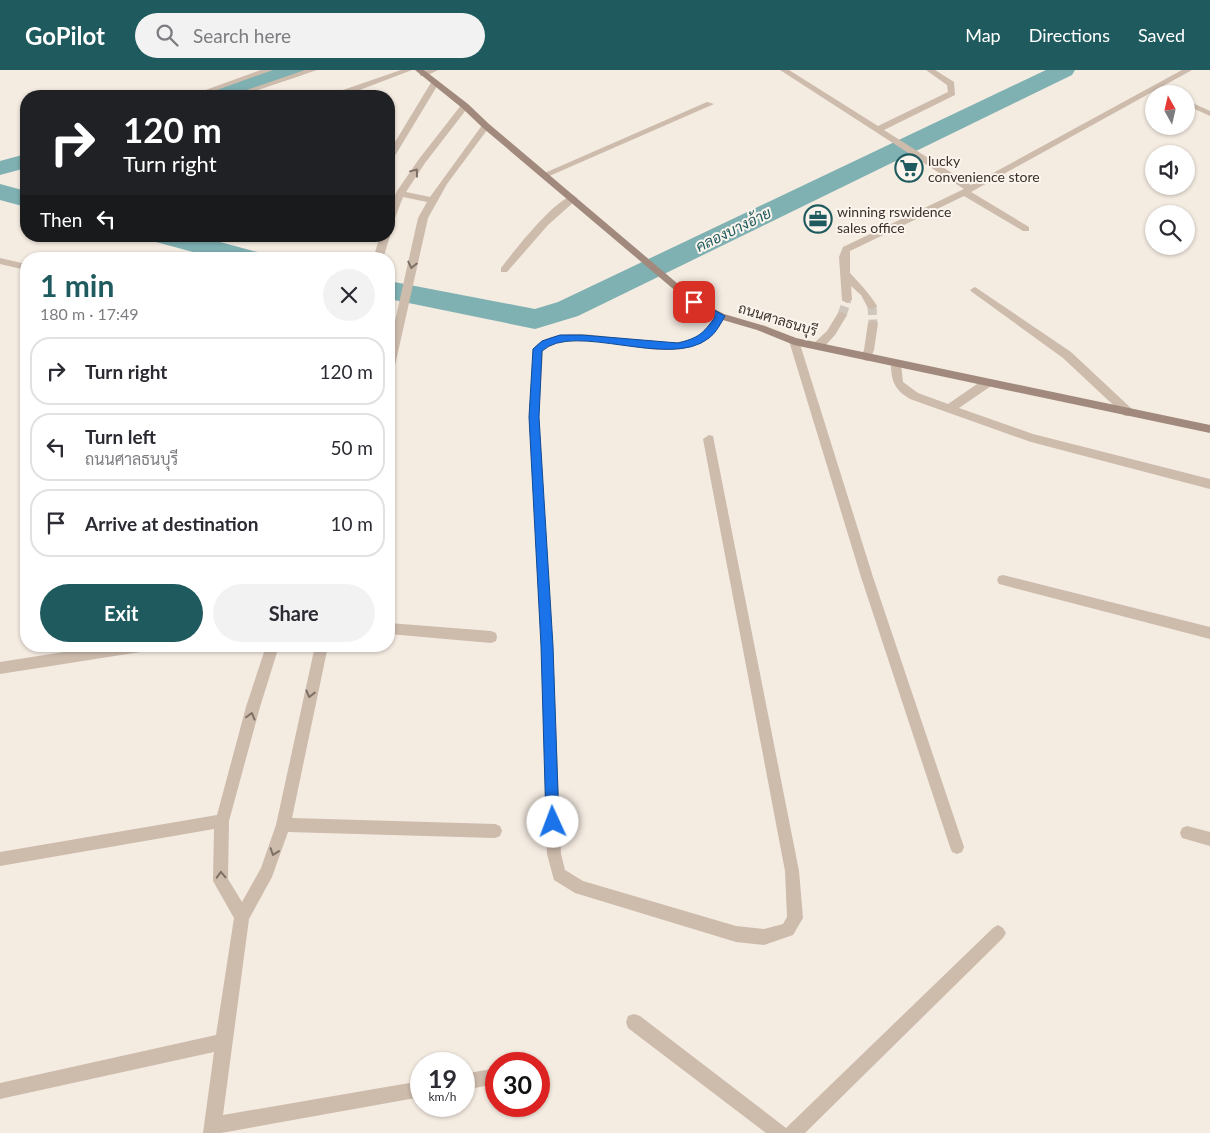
<!DOCTYPE html>
<html lang="en">
<head>
<meta charset="utf-8">
<style>
  :root { --surface:#fff; --page:#f2f2f3; --text:#2b2b33; --muted:#7c7c81; --line:#e1e1e2; --accent:#1f5a5e }
  body { margin:0; font-family:Lato,Sarabun,sans-serif; background:var(--page); color:var(--text); height:100vh; display:flex; flex-direction:column; font-size:19px; white-space:nowrap }
  * { box-sizing:border-box; margin:0 }
  p { font-size:16px; color:var(--muted) }
  .icon { flex:none; width:28px; height:28px; fill:none; stroke:currentColor; stroke-width:2; stroke-linecap:round; stroke-linejoin:round }
  .map { position:relative; flex:1; overflow:hidden }
  .drawer { position:absolute; left:20px; top:182px; width:375px; height:400px; display:flex; flex-direction:column; background:var(--surface); border-radius:20px; box-shadow:0 1px 4px #0004 }
  .drawer>* { flex:none }
  .top-card { position:absolute; left:20px; top:20px; width:375px; height:152px; border-radius:20px; box-shadow:0 1px 4px #0004; background:#202124; color:#fff; overflow:hidden }
  .needle { width:32px; rotate:352deg }
  .fabs { position:absolute; left:1145px; top:15px; display:grid; gap:10px }
  .fabs a { display:grid; place-items:center; width:50px; height:50px; border-radius:50%; background:var(--surface); box-shadow:0 1px 4px #0004; font-size:25px }
  .speed { position:absolute; left:410px; top:982px; display:flex; gap:10px; font-size:25px; font-weight:700; text-align:center }
  .speed>* { display:grid; place-content:center; width:65px; height:65px; border-radius:50%; background:var(--surface); box-shadow:0 1px 4px #0004; line-height:1 }
  .speed small { font-size:12px; font-weight:400 }
  .speed .limit { border:8px solid #d22; background:#fff; color:#111 }
  .pin { position:absolute; display:grid; place-items:center; width:42px; height:42px; color:#fff; margin:-21px; border-radius:10px; box-shadow:0 2px 8px #0006 }
  .me { position:absolute; width:55px; margin:-28px; rotate:358deg; stroke-linejoin:round; filter:drop-shadow(0 0 4px #0008) }
  .turn { display:flex; align-items:center; gap:18px; height:105px; padding:0 20px; font-size:22px }
  .turn .icon { width:65px; height:65px; stroke-width:2.5 }
  .turn b { display:block; font-size:35px; line-height:42px }
  .then { display:flex; align-items:center; height:48px; padding:0 20px; background:#0003; gap:10px; font-size:19px }
  .round { display:grid; place-items:center; flex:none; width:52px; height:52px; border-radius:26px; background:var(--page) }
  .summary { display:flex; align-items:center; justify-content:space-between; height:85px; padding:0 20px }
  h1 { font-size:30px; font-weight:700; line-height:38px; color:var(--accent) }
  .action { display:flex; gap:10px; margin-top:auto; padding:10px 20px }
  .action a { flex:1; height:58px; border-radius:30px; background:var(--accent); color:#fff; font-size:20px; font-weight:700; line-height:58px; text-align:center }
  .action a+a { background:var(--page); color:var(--text) }
  ul { padding:0; list-style:none }
  li { display:flex; align-items:center; gap:15px; height:68px; margin:0 10px 8px; padding:0 10px; border:2px solid var(--line); border-radius:20px }
  li div { flex:1 }
  li b { display:block; font-size:19px }
  li em { font-style:normal }
  header { display:flex; align-items:center; gap:30px; box-sizing:border-box; height:70px; padding:0 25px; background:var(--accent); color:#fff }
  header strong { font-size:24px }
  nav { display:flex; gap:28px; margin-inline-start:auto; font-size:18px }
  .search { width:350px; height:45px; background:var(--page); display:flex; align-items:center; gap:12px; box-sizing:border-box; padding:0 18px; border-radius:28px; color:var(--muted); font-size:19px }
  .map>svg:first-child { display:block }
  .lines { fill:none; stroke-linecap:round; stroke-linejoin:round }
  .canal { fill:#7fb0b2; fill-rule:evenodd }
  .street-tunnel { stroke:#cfc6bd; stroke-width:9; stroke-dasharray:9 4.5; stroke-linecap:butt }
  .lane { fill:#cdbbac; fill-rule:evenodd }
  .street { fill:#cdbbac; fill-rule:evenodd }
  .secondary { fill:#a18a7d; fill-rule:evenodd }
  .oneway { stroke:#7d6f65 }
  .route { fill:#1a73e8; stroke:#114b97 }
  .labels { text-anchor:middle; dominant-baseline:central; stroke-width:4; stroke-linejoin:round; paint-order:stroke }
  .far-poi-label { font-size:14px; fill:#3b302b; stroke:#fbf5ee; text-anchor:start }
  .far-street-label { font-size:14px; fill:#3b302b; stroke:#fbf5ee }
  .far-water-label { font-size:15px; font-style:italic; fill:#1f5a5e; stroke:#fbf5ee }
</style>
</head>
<body>
<header>
<strong>GoPilot</strong>
<div class="search"><svg class="icon" aria-label="search" viewBox="0 0 24 24"><circle cx="10" cy="10" r="6"/><path d="M15 15l6 6"/></svg>Search here</div>
<nav><a>Map</a><a>Directions</a><a>Saved</a></nav>
</header>
<div class="map">
<svg width="1210" height="1063" viewBox="0 0 1210 1063">
  <rect width="100%" height="100%" fill="#f4ebe1"/>
  <g class="lines">
    <path class="canal" d="M272 0H305L302 5 238 26H206L209 21Z
      M1046 0H1075L1072 5 578 246 535 259 389 229V211L535 239 558 232Z
      M26 84V98L0 105V91Z
      M0 114 26 121V137L0 130Z
      M152 166H198L261 183 265 189H219L156 172Z"/>
    <path class="street-tunnel" d="M872 236 873 253
      M842 245 847 230"/>
    <path class="lane" d="M707 32 714 34 547 107 540 105Z
      M573 125 577 128 576 130 548 155 507 202H501V198C515 180 552 132 573 125Z"/>
    <path class="street" d="M261 0H273L200 26H189Z
      M305 0H317L240 26H229Z
      M401 0H412L344 26H334L343 20Z
      M427 0H438L426 6H420V2Z
      M780 0H789L878 56 948 22 947 15 926 0H935L954 12 955 25 884 60 971 115 1182 0H1192L971 122 1029 157V161H1023L964 126 850 181V203C860 214 869 223 877 236L872 239 868 238 861 225 851 216 852 230 847 233 842 230 839 187 843 177 964 119Z
      M432 11 439 13 393 89 389 92V82Z
      M1186 30 1210 41V46L1186 35Z
      M462 34 469 36 425 93 406 122 430 127 483 54 490 56 447 114 428 148 394 300 389 304V278L418 148 427 132 403 127 394 151 389 154V139L397 121 419 89Z
      M389 165 390 166 383 189H373L380 166H389Z
      M0 188 26 194V200L0 194Z
      M975 217 1071 282 1133 340 1134 343 1133 346H1125L1063 288 972 222 970 220Z
      M842 242 847 245 835 265 822 279H814L813 276 814 273 827 261 838 243Z
      M720 243 725 246C721 253 716 263 709 268 665 299 604 259 557 273 552 275 547 278 543 281L539 347 553 576 561 784 565 800 583 811 736 856 764 859 783 854 787 847 785 801 703 369 709 365 713 366 799 801 803 848 793 865 764 875 736 872 575 823 554 810 547 784 541 576 529 347 533 279C563 240 664 293 703 263 709 258 713 250 716 244Z
      M873 250 878 253 874 280 870 290 866 291 861 287 864 280 868 253Z
      M794 267 799 271 873 507 964 777 962 782 957 784 952 782 950 777 861 507 789 271Z
      M896 290 901 294 903 312 918 323 948 334 983 310H991L992 313 991 316 959 338 1033 364 1210 409V419L1031 372 910 329C895 320 891 311 891 294Z
      M1003 505 1210 557V569L1003 515 999 514 997 510 999 506Z
      M389 553 491 561 496 563 497 567 496 571 491 573 389 564Z
      M102 576H146L145 580 140 582 0 604V592Z
      M266 576H279L260 637 229 751 228 809 242 832 261 798 276 755 315 576H328L292 748 495 754 500 756 502 761 500 766 495 768 288 762 272 807 249 849 223 1045 421 1011V1027L221 1063H203L214 982 0 1029V1013L216 965 234 848 213 811 214 759 0 796V782L217 745 246 637Z
      M1187 756 1210 762V776L1182 768 1180 763 1182 758Z
      M998 855 1003 858 1006 863 1003 868 805 1063H766L628 958 626 952 628 946 634 944 640 946 786 1058 993 858Z
      M496 998V1014L464 1020V1004Z"/>
    <path class="secondary" d="M415 0H424L468 34 489 54 697 230 724 244 765 256 796 268 1210 355V363L794 275 757 260 716 248 691 234 483 58 462 38Z"/>
  </g>
  <defs><path id="oneway-chevron" d="M-2-3.5L2.5 0L-2 3.5" fill="none" stroke-width="1.6" stroke-linecap="round" stroke-linejoin="round" transform="scale(1.25)"/></defs>
  <g class="oneway">
    <use href="#oneway-chevron" transform="translate(415 102) rotate(-53)"/>
    <use href="#oneway-chevron" transform="translate(412 195) rotate(103)"/>
    <use href="#oneway-chevron" transform="translate(310 624) rotate(104)"/>
    <use href="#oneway-chevron" transform="translate(251 646) rotate(-75)"/>
    <use href="#oneway-chevron" transform="translate(274 782) rotate(109)"/>
    <use href="#oneway-chevron" transform="translate(221 805) rotate(-92)"/>
  </g>
  <path class="route" d="M694 229 725 246C721 253 716 263 709 268 670 300 574 251 542 281L539 347 553 576 559 752 557 757 553 759 548 757 546 752 541 576 529 347 533 279 542 271 560 265H582L678 273C698 268 703 264 715 247L691 234V230Z"/>
  <defs>
    <g id="supermarket-ring" transform="scale(1.4375)"><circle r="9.5" fill="#fbf5ee" stroke="#1f5a5e" stroke-width="1.5"/><path d="M-6-5.5h2.5l.6 2H6L4.5 2H-2.5L-4.4-4H-6ZM-1.5 3.2a1.3 1.3 0 1 0 .1 0ZM3 3.2a1.3 1.3 0 1 0 .1 0Z" fill="#1f5a5e"/></g>
    <g id="office-ring" transform="scale(1.4375)"><circle r="9.5" fill="#fbf5ee" stroke="#1f5a5e" stroke-width="1.5"/><path d="M-6-3h4V-5.5h4V-3h4V5H-6ZM-1-4.5V-3h2v-1.5ZM-6 0V1H6V0Z" fill="#1f5a5e"/></g>
  </defs>
  <g fill-rule="evenodd">
    <use href="#supermarket-ring" x="909" y="98"/>
    <use href="#office-ring" x="818" y="149"/>
  </g>
  <g class="labels">
    <g class="far-poi-label">
      <text x="928" y="90">lucky<tspan x="928" dy="16">convenience store</tspan></text>
      <text x="837" y="141">winning rswidence<tspan x="837" dy="16">sales office</tspan></text>
    </g>
    <g class="far-street-label">
      <text transform="translate(778 249) rotate(17)">ถนนศาลธนบุรี</text>
    </g>
    <g class="far-water-label">
      <text transform="translate(733 159) rotate(-26)">คลองบางอ้าย</text>
    </g>
  </g>
</svg>
<div class="fabs">
<a><svg class="needle" viewBox="-14 -14 28 28"><path d="M0-13l5 13h-10z" fill="#e53935"/><path d="M0 13l5-13h-10z" fill="#7c7c81"/></svg></a>
<a><svg class="icon" aria-label="sound" viewBox="0 0 24 24"><path d="M4 9h4l5-4v14l-5-4H4zM17 9q2 3 0 6"/></svg></a>
<a><svg class="icon" aria-label="search" viewBox="0 0 24 24"><circle cx="10" cy="10" r="6"/><path d="M15 15l6 6"/></svg></a>
</div>
<div class="speed"><div>19<small>km/h</small></div><div class="limit">30</div></div>
<div class="pin" style="left:694px;top:232px;background:#d93025"><svg class="icon" aria-label="arrive" viewBox="0 0 24 24"><path d="M6 21V4h12l-3 4 3 4H6"/></svg></div>
<svg class="me" style="left:553px;top:752px" viewBox="-20 -20 40 40"><circle r="19" fill="#fff"/><path d="M0-13L10 11 0 6-10 11z" fill="#1a73e8"/></svg>
<div class="top-card">
<div class="turn"><svg class="icon" aria-label="right" viewBox="0 0 24 24"><path d="M7 20v-9h11M14 6l5 5-5 5"/></svg><div><b>120 m</b>Turn right</div></div>
<div class="then">Then<svg class="icon" aria-label="left" viewBox="0 0 24 24"><path d="M17 20v-9H6M10 6l-5 5 5 5"/></svg></div>
</div>
<section class="drawer">
<div class="summary"><div><h1>1 min</h1><p>180 m · 17:49</p></div><a class="round"><svg class="icon" aria-label="close" viewBox="0 0 24 24"><path d="M6 6l12 12M18 6L6 18"/></svg></a></div>
<ul>
<li><svg class="icon" aria-label="right" viewBox="0 0 24 24"><path d="M7 20v-9h11M14 6l5 5-5 5"/></svg><div><b>Turn right</b></div><em>120 m</em></li>
<li><svg class="icon" aria-label="left" viewBox="0 0 24 24"><path d="M17 20v-9H6M10 6l-5 5 5 5"/></svg><div><b>Turn left</b><p>ถนนศาลธนบุรี</p></div><em>50 m</em></li>
<li><svg class="icon" aria-label="arrive" viewBox="0 0 24 24"><path d="M6 21V4h12l-3 4 3 4H6"/></svg><div><b>Arrive at destination</b></div><em>10 m</em></li>
</ul>
<div class="action"><a>Exit</a><a>Share</a></div>
</section>
</div>
</body>
</html>
